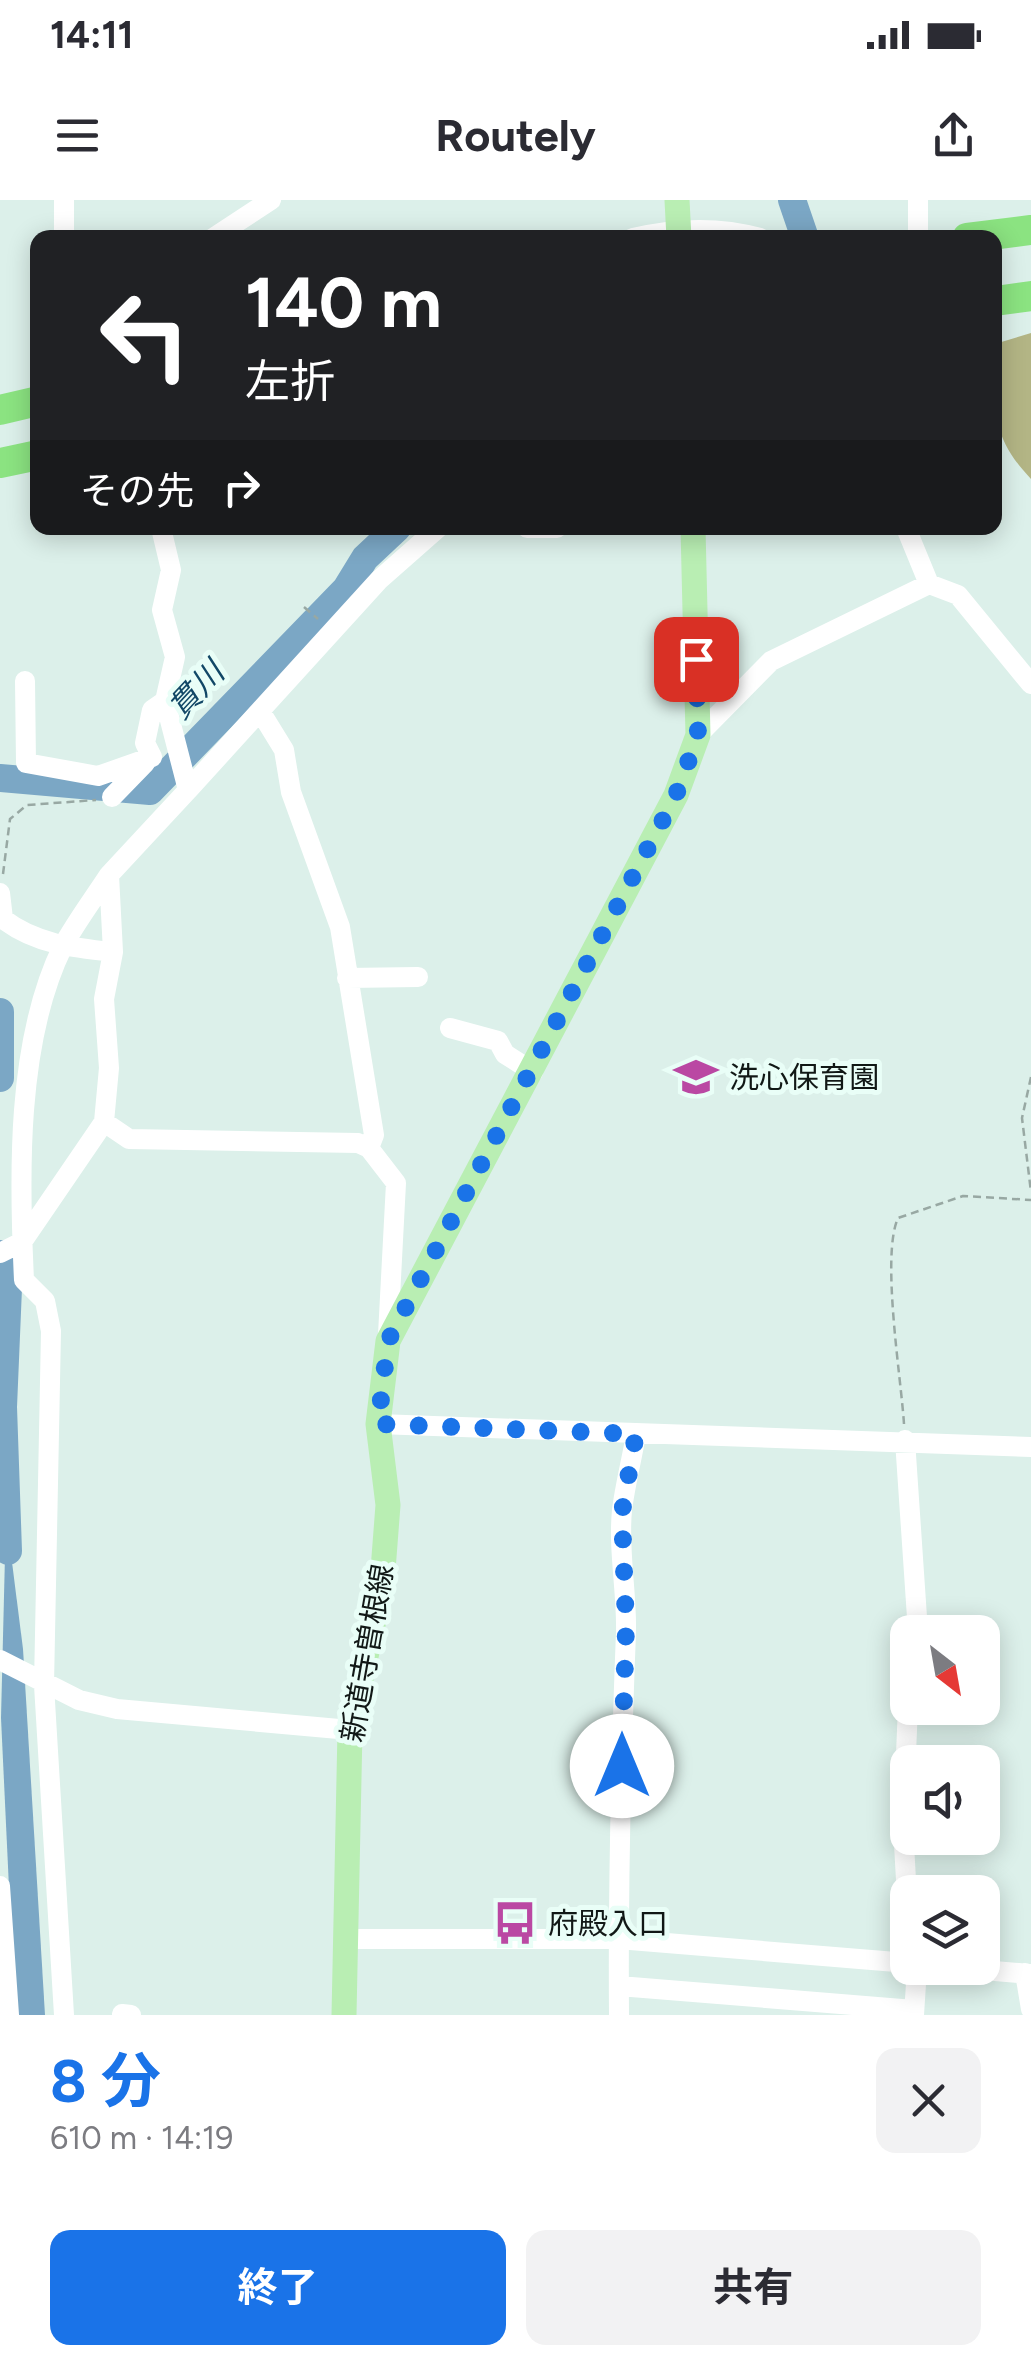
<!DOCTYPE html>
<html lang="ja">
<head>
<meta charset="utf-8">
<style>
  :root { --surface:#fff; --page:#f2f2f3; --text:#2b2b33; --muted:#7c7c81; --accent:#1a73e8 }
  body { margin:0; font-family:Figtree,"Noto Sans JP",sans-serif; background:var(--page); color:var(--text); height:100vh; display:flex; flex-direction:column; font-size:38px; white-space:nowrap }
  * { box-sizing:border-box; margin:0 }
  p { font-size:32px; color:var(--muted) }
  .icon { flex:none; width:55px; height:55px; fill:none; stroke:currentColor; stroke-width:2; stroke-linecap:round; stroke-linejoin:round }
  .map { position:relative; height:1815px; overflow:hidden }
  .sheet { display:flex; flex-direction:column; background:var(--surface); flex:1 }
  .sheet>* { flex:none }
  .banner { position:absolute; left:30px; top:30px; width:972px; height:305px; border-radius:20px; box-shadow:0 5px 25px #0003; background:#202124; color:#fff; overflow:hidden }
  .needle { width:65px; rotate:149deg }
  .tools { position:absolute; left:890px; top:1415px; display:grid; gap:20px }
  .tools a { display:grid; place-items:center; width:110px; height:110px; border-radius:20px; background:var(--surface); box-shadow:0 5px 25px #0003; font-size:50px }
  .pin { position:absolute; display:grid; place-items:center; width:85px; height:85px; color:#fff; margin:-42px; border-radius:20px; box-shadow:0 5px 15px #0006 }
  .me { position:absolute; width:110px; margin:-55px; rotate:0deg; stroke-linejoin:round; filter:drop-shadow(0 0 8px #0008) }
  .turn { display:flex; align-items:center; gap:35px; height:210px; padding:0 50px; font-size:45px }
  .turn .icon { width:130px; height:130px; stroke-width:2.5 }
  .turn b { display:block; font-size:70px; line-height:85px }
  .then { display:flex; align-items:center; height:95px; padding:0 50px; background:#0003; gap:20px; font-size:38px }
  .round { display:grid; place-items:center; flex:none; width:105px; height:105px; border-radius:20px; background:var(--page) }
  .summary { display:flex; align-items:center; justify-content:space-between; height:170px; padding:0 50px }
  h1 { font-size:60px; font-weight:700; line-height:75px; color:var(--accent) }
  .button { display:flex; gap:20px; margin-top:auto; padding:20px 50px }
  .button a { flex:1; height:115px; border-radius:20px; background:var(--accent); color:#fff; font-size:40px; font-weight:700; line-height:115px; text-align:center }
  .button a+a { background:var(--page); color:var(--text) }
  .status { display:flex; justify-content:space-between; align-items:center; height:70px; padding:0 50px; background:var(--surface); direction:ltr }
  .status svg { height:28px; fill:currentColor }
  header { display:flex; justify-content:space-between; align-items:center; height:130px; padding:0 50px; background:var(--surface); font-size:45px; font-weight:700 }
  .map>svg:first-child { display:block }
  .forest { fill:#b3b585 }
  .water { fill:#7ba7c5 }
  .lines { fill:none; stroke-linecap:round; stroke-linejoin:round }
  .river { stroke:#7ba7c5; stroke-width:28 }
  .path { stroke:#98a8a3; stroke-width:2.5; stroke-dasharray:8 5; stroke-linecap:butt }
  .minor { stroke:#fff; stroke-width:20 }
  .major { stroke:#b9eeb3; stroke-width:25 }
  .highway { stroke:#8be381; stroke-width:30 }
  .route { stroke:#1a73e8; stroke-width:18; stroke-dasharray:0 32.4 }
  .labels { text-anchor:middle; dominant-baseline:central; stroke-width:10; stroke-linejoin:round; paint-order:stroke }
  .poi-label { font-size:30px; fill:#111816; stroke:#e9fef7; text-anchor:start }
  .street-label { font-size:30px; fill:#111816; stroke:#e9fef7 }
  .water-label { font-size:32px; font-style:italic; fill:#124867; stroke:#e9fef7 }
</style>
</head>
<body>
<div class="status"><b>14:11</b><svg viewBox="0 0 49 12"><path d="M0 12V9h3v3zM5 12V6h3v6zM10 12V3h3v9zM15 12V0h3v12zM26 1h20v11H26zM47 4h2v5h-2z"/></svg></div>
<header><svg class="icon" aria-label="menu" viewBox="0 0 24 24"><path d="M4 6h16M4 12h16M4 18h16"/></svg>Routely<svg class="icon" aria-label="share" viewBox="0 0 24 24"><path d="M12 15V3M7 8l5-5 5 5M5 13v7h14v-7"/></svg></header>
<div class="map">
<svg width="1031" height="1815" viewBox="0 0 1031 1815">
  <rect width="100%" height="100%" fill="#dcf0ea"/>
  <path class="forest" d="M1031 133V279C989 235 995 208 995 151L998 143Z"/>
  <path class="water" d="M6 1315 23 1449 45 1815H15L1 1518Z"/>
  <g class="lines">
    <path class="river" d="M792 0 805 38
      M0 578 150 591 346 389 365 358 397 328
      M0 812V878
      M0 1054 8 1088 3 1207 8 1351"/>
    <path class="path" d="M304 407 318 419
      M3 674 10 619 27 605 96 600
      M1031 877 1022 918 1031 992
      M904 1224C901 1177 881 1056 898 1018L963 996 1031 1000"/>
    <path class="minor" d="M64 0V38
      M213 38 271 0
      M633 38C676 28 717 26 760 38
      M918 38V0
      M527 328H557
      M906 328 929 384
      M25 481 26 563 98 576 152 557 145 543 152 510 165 501
      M260 511 284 550 291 592 340 727 374 935 369 948
      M698 535 771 461 929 384 958 395 1031 484
      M188 590 379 380 438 328
      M112 597 145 563
      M0 693 3 719C35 744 74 748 113 752
      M347 778 418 777
      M450 828 498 841 505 854 533 872
      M104 922 129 939 358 943 369 948 396 983 388 1135
      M0 1053 22 1042 104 922 109 868 104 799 113 752 109 675 188 590 165 501 175 457 162 410 171 370 161 328
      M378 1224 1031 1247
      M905 1240 918 1432
      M0 1460 79 1500 117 1509 350 1530
      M908 1506 903 1626 908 1716
      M0 1686 9 1815
      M346 1739H618L908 1763
      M959 1768 1031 1774
      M1025 1773 1031 1809
      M619 1786 914 1810
      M122 1814 131 1815
      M64 1815 44 1485 51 1131 45 1101 24 1080C19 977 16 841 63 746 76 722 94 698 109 675
      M619 1815C618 1688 621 1560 626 1432 627 1392 618 1350 622 1310 625 1285 632 1259 636 1234
      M914 1815 917 1768"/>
    <path class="major" d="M677 0 679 38
      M344 1815 350 1530 382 1383 388 1305 378 1224 388 1141 676 595 698 535 693 328"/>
    <path class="highway" d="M967 38 1031 30
      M995 101 1031 96
      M0 210 38 201
      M0 263 38 255"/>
  </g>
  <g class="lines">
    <path class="route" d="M622 1566 626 1427 622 1312 636 1234 378 1224 388 1141 676 595 698 535 696 459"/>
  </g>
  <defs>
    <g id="school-bare" transform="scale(3.45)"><path d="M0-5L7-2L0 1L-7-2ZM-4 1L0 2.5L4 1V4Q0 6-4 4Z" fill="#ba48a3" stroke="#e9fef7" stroke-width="2.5" paint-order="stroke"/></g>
    <g id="bus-bare" transform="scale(3.45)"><path d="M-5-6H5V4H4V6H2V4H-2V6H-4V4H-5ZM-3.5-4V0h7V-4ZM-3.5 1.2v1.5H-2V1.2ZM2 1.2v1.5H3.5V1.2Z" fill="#ba48a3" stroke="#e9fef7" stroke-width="2.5" paint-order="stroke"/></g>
  </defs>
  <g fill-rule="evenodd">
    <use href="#school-bare" x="696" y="877"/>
    <use href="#bus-bare" x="515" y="1723"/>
  </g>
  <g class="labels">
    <g class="poi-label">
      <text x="729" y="877">洗心保育園</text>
      <text x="548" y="1723">府殿入口</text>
    </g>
    <g class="street-label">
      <text transform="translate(367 1453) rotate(-80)">新道寺曽根線</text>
    </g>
    <g class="water-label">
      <text transform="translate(196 490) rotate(-47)">貫川</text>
    </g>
  </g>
</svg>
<div class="tools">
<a><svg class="needle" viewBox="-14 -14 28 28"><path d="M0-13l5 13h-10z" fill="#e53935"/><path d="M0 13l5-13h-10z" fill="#7c7c81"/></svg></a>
<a><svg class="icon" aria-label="sound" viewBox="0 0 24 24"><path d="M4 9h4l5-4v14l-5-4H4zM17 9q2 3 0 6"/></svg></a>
<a><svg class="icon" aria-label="layers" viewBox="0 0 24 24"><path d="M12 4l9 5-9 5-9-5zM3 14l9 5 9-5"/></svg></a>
</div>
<div class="pin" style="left:696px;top:459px;background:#d93025"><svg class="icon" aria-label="arrive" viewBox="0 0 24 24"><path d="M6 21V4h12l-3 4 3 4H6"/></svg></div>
<svg class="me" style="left:622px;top:1566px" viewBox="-20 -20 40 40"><circle r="19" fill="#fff"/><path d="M0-13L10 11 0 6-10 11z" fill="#1a73e8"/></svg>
<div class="banner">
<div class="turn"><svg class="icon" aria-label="left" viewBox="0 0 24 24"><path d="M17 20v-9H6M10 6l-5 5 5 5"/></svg><div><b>140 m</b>左折</div></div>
<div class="then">その先<svg class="icon" aria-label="right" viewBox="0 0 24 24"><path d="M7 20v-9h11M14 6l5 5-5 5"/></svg></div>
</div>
</div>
<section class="sheet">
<div class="summary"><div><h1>8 分</h1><p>610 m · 14:19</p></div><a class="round"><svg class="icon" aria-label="close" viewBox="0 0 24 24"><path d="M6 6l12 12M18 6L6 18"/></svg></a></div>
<div class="button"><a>終了</a><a>共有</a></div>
</section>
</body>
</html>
